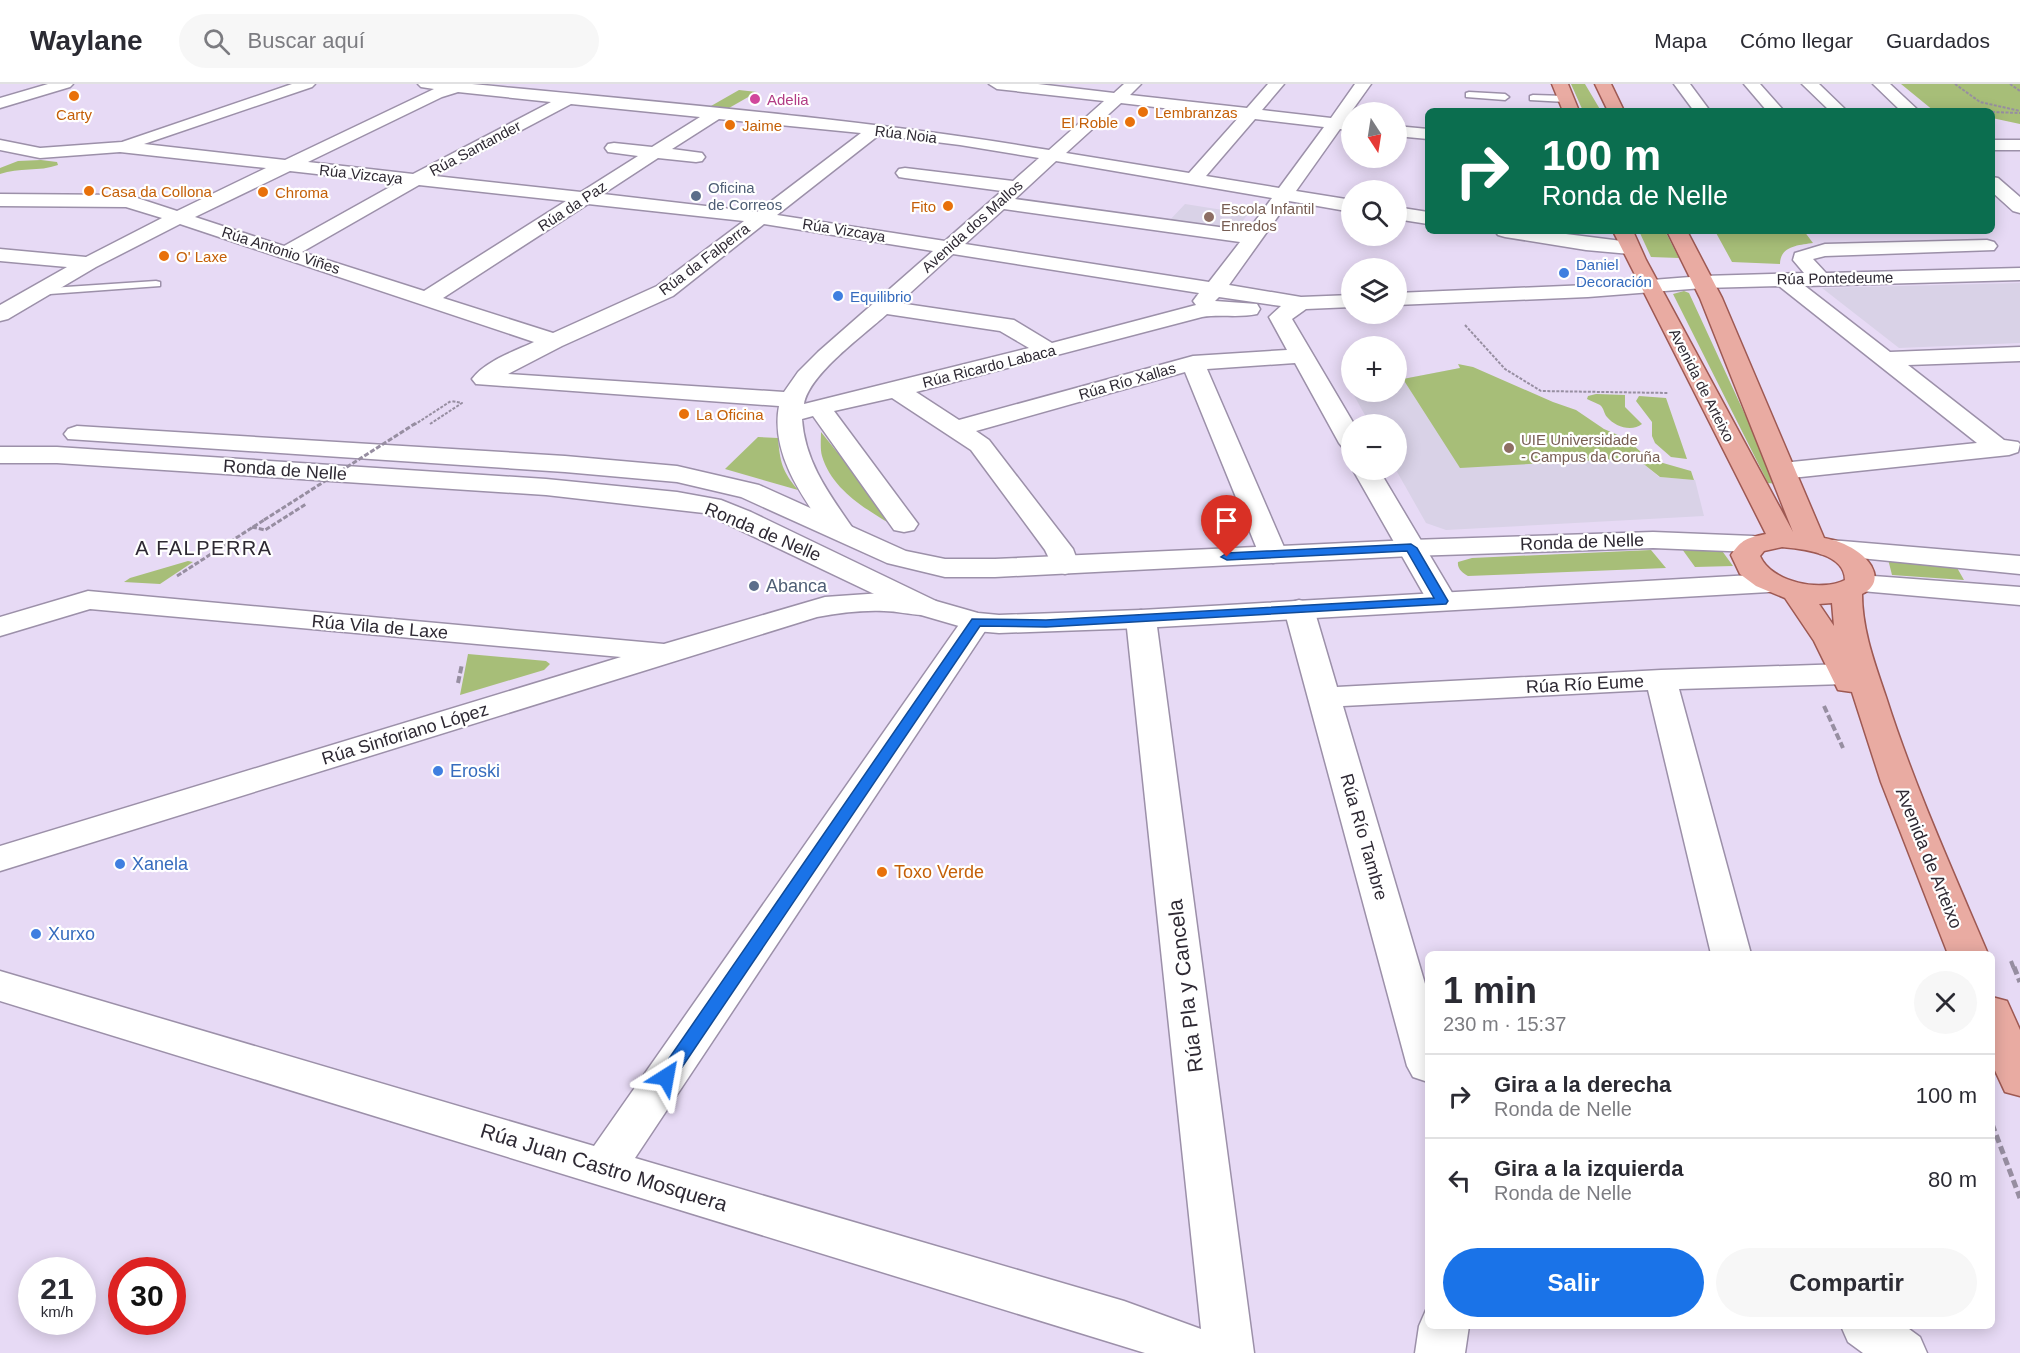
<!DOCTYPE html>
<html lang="es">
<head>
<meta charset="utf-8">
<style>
  :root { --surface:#fff; --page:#f7f7f7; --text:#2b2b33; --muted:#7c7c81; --line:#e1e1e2; --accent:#1a73e8 }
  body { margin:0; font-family:Arial,sans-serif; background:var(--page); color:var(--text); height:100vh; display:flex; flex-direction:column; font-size:22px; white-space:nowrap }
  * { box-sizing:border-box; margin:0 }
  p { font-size:20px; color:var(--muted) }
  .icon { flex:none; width:33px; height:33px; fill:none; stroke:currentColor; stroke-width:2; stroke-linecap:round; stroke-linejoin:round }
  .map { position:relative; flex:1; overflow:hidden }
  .drawer { position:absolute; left:1425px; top:867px; width:570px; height:378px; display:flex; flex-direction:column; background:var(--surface); border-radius:9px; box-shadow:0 3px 15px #0003 }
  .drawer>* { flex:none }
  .hud { position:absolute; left:1425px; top:24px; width:570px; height:126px; border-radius:9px; box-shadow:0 3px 15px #0003; background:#0b6e4f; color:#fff; overflow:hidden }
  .needle { width:39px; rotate:168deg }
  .tools { position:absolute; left:1341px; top:18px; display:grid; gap:12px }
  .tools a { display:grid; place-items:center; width:66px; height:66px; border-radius:50%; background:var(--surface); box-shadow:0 3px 15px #0003; font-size:30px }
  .speed { position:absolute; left:18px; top:1173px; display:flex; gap:12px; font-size:30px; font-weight:700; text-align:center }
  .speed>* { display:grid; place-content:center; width:78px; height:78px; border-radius:50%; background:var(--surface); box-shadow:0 3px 15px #0003; line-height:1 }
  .speed small { font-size:15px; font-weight:400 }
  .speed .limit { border:9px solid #d22; background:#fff; color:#111 }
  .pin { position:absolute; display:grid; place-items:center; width:51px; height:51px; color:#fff; margin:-62px -26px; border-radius:50% 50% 50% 0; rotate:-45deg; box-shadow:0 0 6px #0007 }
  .pin .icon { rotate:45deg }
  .me { position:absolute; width:66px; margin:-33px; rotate:34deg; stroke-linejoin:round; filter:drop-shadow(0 0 4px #0008) }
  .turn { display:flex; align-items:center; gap:21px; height:126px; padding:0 18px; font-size:27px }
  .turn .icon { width:78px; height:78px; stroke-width:2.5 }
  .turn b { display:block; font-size:42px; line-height:51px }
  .round { display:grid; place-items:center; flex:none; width:63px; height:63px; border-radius:32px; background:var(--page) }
  .head { display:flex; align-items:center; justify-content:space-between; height:102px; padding:0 18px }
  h1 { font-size:36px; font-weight:600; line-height:45px }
  .cta { display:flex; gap:12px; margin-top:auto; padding:12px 18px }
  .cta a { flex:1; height:69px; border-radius:36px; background:var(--accent); color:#fff; font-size:24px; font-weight:600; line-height:69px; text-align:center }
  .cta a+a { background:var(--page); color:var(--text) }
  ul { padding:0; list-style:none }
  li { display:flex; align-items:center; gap:18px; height:84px; padding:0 18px; border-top:2px solid var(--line) }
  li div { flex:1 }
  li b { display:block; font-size:22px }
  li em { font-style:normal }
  header { display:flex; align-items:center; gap:36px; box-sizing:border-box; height:84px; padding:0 30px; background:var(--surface); border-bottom:2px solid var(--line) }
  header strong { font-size:28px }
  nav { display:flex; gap:33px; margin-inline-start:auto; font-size:21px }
  .search { width:420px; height:54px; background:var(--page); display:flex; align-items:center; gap:15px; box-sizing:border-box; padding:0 21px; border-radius:33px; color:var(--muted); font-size:22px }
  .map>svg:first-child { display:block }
  .education { fill:#d9d2e7 }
  .green { fill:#a7be78 }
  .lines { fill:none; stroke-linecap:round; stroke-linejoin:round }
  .lane-casing { stroke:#9c90a9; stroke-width:3 }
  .street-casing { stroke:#9c90a9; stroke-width:3 }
  .secondary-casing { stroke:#9c90a9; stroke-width:3 }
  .primary-casing { stroke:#9e5953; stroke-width:3 }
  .path-far3 { stroke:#978ea1; stroke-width:2; stroke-dasharray:3 1.5; stroke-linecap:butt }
  .path-far2 { stroke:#978ea1; stroke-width:3; stroke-dasharray:5 2; stroke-linecap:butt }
  .path-far1 { stroke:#978ea1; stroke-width:4; stroke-dasharray:7 3; stroke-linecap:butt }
  .path { stroke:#978ea1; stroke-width:5; stroke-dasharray:8 4; stroke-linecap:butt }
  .lane { fill:#fff; fill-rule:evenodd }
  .street { fill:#fff; fill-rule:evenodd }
  .secondary { fill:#fff; fill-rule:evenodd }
  .primary { fill:#e9aba2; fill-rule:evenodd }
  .path-bridge-far1 { stroke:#978ea1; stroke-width:2; stroke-dasharray:3 1.5; stroke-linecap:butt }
  .path-bridge { stroke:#978ea1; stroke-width:3; stroke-dasharray:5 2; stroke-linecap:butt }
  .route { fill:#1a73e8; stroke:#114b97; stroke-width:1.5 }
  .food-dot { fill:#e8710a; stroke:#fff; stroke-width:2 }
  .hotel-dot { fill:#d1479c; stroke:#fff; stroke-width:2 }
  .service-dot { fill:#5c6f8a; stroke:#fff; stroke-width:2 }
  .education-dot { fill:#8d6e63; stroke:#fff; stroke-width:2 }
  .shop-dot { fill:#3f7fe0; stroke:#fff; stroke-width:2 }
  .labels { text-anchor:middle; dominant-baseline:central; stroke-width:4.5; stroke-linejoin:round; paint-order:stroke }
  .far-hotel-label { font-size:15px; fill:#b23c85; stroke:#fff; text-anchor:start }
  .far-food-label { font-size:15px; fill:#c56008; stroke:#fff; text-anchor:start }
  .far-street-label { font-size:15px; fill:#2e2933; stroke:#fff }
  .far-service-label { font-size:15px; fill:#4e5e75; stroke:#fff; text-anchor:start }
  .far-education-label { font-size:15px; fill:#785e54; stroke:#fff; text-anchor:start }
  .far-shop-label { font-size:15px; fill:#366cbe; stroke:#fff; text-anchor:start }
  .street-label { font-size:18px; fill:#2e2933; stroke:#fff }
  .service-label { font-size:18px; fill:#4e5e75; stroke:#fff; text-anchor:start }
  .shop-label { font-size:18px; fill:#366cbe; stroke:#fff; text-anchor:start }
  .food-label { font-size:18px; fill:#c56008; stroke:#fff; text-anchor:start }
  .neighbourhood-label { font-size:20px; letter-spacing:1.5px; fill:#2e2933; stroke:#fff }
  .near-street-label { font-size:21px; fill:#2e2933; stroke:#fff }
</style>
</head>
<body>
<header>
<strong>Waylane</strong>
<div class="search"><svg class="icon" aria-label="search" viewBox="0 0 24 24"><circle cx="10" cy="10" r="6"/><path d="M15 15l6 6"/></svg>Buscar aquí</div>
<nav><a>Mapa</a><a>Cómo llegar</a><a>Guardados</a></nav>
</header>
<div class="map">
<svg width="2020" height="1269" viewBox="0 0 2020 1269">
  <rect width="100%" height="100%" fill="#e7daf5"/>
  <path class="education" d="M1185 120 1248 130 1236 146 1169 137Z
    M2020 199V259L1899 264 1822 204Z
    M1460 284 1636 374 1659 393 1695 396 1704 432 1446 446 1426 439 1396 386V340H1370L1352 308H1396L1397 296Z"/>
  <path class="green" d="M1571 0H1585L1601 27H1583Z
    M1901 0H2020V40L1992 34V27H1934Z
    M739 6 757 8 729 24 711 22Z
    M41 76 57 78 58 81C39 88 19 83 0 90V84L18 77Z
    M1639 147H1665L1679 174 1651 173Z
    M1715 147H1804L1813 159C1799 161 1780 162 1780 180L1732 178Z
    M1684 207 1689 209 1777 400 1768 399 1673 210Z
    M1458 280 1473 283 1553 318 1576 326 1604 345 1625 354 1649 375 1691 387 1694 396 1660 393 1636 374 1460 384 1403 295 1460 284Z
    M1596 310 1625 311V323L1642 340C1632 348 1615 343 1607 333 1604 330 1604 324 1600 321 1596 319 1591 317 1587 315L1588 312Z
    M1639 312 1666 314 1687 375 1671 373 1655 359 1652 352V338L1636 317Z
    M821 348 899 445C869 427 833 408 822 372 820 365 821 355 821 348Z
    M758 353 778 354C780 378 782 387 798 406L725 385Z
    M1720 464 1733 482 1695 483 1682 465Z
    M1651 466 1666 484 1468 492C1463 489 1457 485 1458 478L1472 474Z
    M1888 475 1956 482 1964 496 1892 491Z
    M188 477 193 478 160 500 124 498 130 494Z
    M468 570 546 577 550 580 544 586 460 611Z"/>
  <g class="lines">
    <g class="lane-casing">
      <path id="lane" d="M1469 8 1505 10 1509 13 1505 16 1466 13V9Z
        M1533 11 1566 12 1570 15 1566 18 1530 16V12Z
        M156 197 160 198V202L36 211 30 208 36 205Z"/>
    </g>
    <g class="street-casing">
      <path id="street" d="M48 0H73L70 3 0 24V14Z
        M292 0H315L312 3 144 60 285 76 434 5 421 3 418 0H472C664 19 858 34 1049 66L1104 17 997 5 989 0H1038L1114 9 1124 0H1141L1130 11 1247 24 1268 0H1284L1262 26 1331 34 1355 0H1371L1346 35 1352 36V46L1340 45 1296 107 1352 116V128L1289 117 1229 201 1301 213 1352 211V223L1306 225 1292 235 1354 340H1352V367L1343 364 1339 359 1295 279 1207 285 1287 470 1283 476 1273 479 1263 476 1259 470 1185 288 976 347 989 356 1073 465 1079 481 1075 487 1065 490 1055 487 1045 466 971 366 892 314 834 327 918 440 914 446 904 448 894 446 813 332 802 335C805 379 830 411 854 446L850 452 840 454 830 452C804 415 770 371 779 322L476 300 472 295C485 277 515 267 534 258L180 140 96 183 8 235 0 237V221L67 183 0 177V165L86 173 162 134 126 123 0 122V110L128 111 177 127 266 84 120 68 40 74 0 66V56L40 64 122 58ZM458 8 551 18 413 90 308 78 442 13ZM1121 19 1239 33 1189 89 1066 69ZM571 20 700 33 652 63 614 59 608 60 605 64 608 68 638 72 581 108 435 92ZM719 35 861 49 757 128 603 110 658 74 696 78 702 77 705 73 702 69 672 65ZM1255 35 1324 43 1279 104 1206 92ZM879 51 960 61 1039 74 1013 97 905 84 899 85 896 89 899 93 905 94 1002 107 945 157 777 131ZM1056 77 1272 114 1248 147 1015 115ZM290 87 397 99 284 162 195 133ZM419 101 566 117 424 207 302 168ZM588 120 744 137 657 202 553 249 443 214ZM1004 125 1240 158 1209 198 965 160ZM764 140 933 167 818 268 798 288 784 308 508 290 562 262 673 212ZM953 170 1199 209 1193 217 1196 221 1052 259 1014 236 899 219ZM1219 213 1281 222 1269 233 1287 266 1193 272 959 336 916 308 1202 233C1220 230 1239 234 1257 230L1260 225 1257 220 1215 217ZM887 230 1000 247 1029 264 804 320C809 290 864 251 887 230Z
        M1674 0H1690L1710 27H1694Z
        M1744 0H1760L1784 27H1767Z
        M1802 0H1819L1847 27H1830Z
        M1873 0H1890L1919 27H1901Z
        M1396 42 1428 45V55L1396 52Z
        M1992 56H2020V66H1992Z
        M1992 93 1998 94 2020 113V129L2013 127 1992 108Z
        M1396 123 1428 128V140L1396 135Z
        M1495 147H1542L1630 158 1637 160 1640 164 1637 168 1630 170 1586 166 1505 153 1498 151Z
        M1987 156 1994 158 1997 162 1994 166 1825 172 1813 175 1826 189 2020 184V196L1805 202 1890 268 2020 263V277L1908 281 2004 356 2018 358 2020 360 2018 368 2009 371 1782 395 1773 393 1769 387 1773 381 1782 379 1977 359 1779 202 1703 204 1588 213 1396 221V209L1588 201 1703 192 1804 189 1793 176 1795 169 1825 160Z
        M1353 386H1379L1457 517 1453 523 1442 526 1431 523Z
        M88 507 664 560 825 513 882 509 936 517 940 523 936 529C919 534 901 527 884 527 861 526 839 529 817 533L0 787V762L621 573 90 525 0 552V533Z
        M1299 516 1310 519 1314 525 1337 603 1661 586 1845 580 1856 583 1861 590 1856 597 1845 600 1679 605 1751 870H1711L1648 606 1343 622 1428 910V998L1413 993 1407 982 1284 525 1288 519Z
        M1141 526 1152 529 1156 535 1254 1269H1145L0 917V887L594 1062 965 532 976 529 987 532 991 538 635 1074 1124 1217 1201 1245 1126 535 1130 529Z
        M1426 1226 1428 1242H1469L1465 1269H1415L1419 1242Z
        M1841 1242H1905L1920 1253 1927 1269H1863L1848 1258Z"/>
    </g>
    <g class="secondary-casing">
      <path id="secondary" d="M77 342 565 372 677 382 759 401 906 467 945 475H995L1411 456 1653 448 1753 452 1763 454 1767 460 1763 466 1753 468 1653 464 1411 472 995 493H945L887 479 741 413 677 398 565 388 68 355 64 350 68 345Z
        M0 363H57L546 395 677 408 721 416 751 428 936 517 978 529 999 531 1141 526 1769 490 1779 493 1784 499 1779 505 1769 508 1141 544 999 549 976 547 914 529 704 429 546 411 57 379H0Z
        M1830 456 2020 472V490L1820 470 1816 464 1820 458Z
        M1860 491 2020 503V521L1850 506 1845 500 1850 494Z"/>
    </g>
    <g class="primary-casing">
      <path id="primary" d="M1552 0H1568L1579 27H1563Z
        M1595 0H1611L1624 27H1608Z
        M1613 147H1633L1646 176 1793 448 1700 214 1667 147H1687L1722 214 1824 454C1835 456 1846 460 1855 466 1873 477 1885 499 1862 510 1862 546 1875 580 1886 613 1914 701 1952 785 1988 870H1948L1881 698 1852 608 1838 606 1814 557 1785 514 1756 502 1740 490 1731 471C1742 455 1747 454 1766 450ZM1782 463C1803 465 1845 469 1845 496 1821 508 1772 499 1760 472L1764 467ZM1832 519 1834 542 1819 520Z
        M1992 913 2007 917 2020 946V1012L2005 1008 1992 980Z"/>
    </g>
    <path class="path-far3" d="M1955 0 1980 18 2020 27
      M2010 0 2020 7
      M1940 27H1955
      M1992 28 2020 29
      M1465 241 1505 285 1541 307 1668 309
      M430 340 462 319 451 317"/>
    <path class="path-far2" d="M252 443 265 446 306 420
      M177 492 264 436"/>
    <path class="path-far1" d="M458 599 462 580
      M1824 622 1843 664
      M2011 877 2014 885"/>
    <path class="path" d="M2014 883 2020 898
      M1992 1040 2020 1114"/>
    <use href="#lane" class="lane"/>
    <use href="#street" class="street"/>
    <use href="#secondary" class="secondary"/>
    <use href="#primary" class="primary"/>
    <path class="path-bridge-far1" d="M414 341 451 317"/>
    <path class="path-bridge" d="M264 436 416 339"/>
  </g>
  <path class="route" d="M1411 460 1417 464 1448 517 1446 520 1046 543 980 542 672 998 666 1000 659 998 657 993 659 989 972 535 1046 536 1434 514 1407 467 1227 476 1221 473 1227 469Z"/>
  <g class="food-dot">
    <circle cx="74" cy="12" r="6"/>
    <circle cx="1143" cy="28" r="6"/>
    <circle cx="1130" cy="38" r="6"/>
    <circle cx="730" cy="41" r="6"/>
    <circle cx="89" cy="107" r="6"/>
    <circle cx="263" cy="108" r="6"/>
    <circle cx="948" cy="122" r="6"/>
    <circle cx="164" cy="172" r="6"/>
    <circle cx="684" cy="330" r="6"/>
    <circle cx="882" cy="788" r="6"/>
  </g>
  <circle class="hotel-dot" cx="755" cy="15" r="6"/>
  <g class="service-dot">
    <circle cx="696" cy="112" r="6"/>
    <circle cx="754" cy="502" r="6"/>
  </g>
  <g class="education-dot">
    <circle cx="1209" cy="133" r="6"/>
    <circle cx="1509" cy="364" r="6"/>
  </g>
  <g class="shop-dot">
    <circle cx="1564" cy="189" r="6"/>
    <circle cx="838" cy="212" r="6"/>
    <circle cx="438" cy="687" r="6"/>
    <circle cx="120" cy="780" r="6"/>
    <circle cx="36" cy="850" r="6"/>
  </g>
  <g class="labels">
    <g class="far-hotel-label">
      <text x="767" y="15">Adelia</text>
    </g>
    <g class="far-food-label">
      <text x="1155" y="28">Lembranzas</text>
      <text x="74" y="30" text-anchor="middle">Carty</text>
      <text x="1118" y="38" text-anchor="end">El Roble</text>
      <text x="742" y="41">Jaime</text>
      <text x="101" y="107">Casa da Collona</text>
      <text x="275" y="108">Chroma</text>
      <text x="936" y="122" text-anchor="end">Fito</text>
      <text x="176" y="172">O' Laxe</text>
      <text x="696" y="330">La Oficina</text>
    </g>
    <g class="far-street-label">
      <text transform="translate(906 50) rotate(7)">Rúa Noia</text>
      <text transform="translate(475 64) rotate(-28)">Rúa Santander</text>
      <text transform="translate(361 90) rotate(6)">Rúa Vizcaya</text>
      <text transform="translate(572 122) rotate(-33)">Rúa da Paz</text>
      <text transform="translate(972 142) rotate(-42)">Avenida dos Mallos</text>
      <text transform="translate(844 146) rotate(9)">Rúa Vizcaya</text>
      <text transform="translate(281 166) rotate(18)">Rúa Antonio Viñes</text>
      <text transform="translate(704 175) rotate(-37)">Rúa da Falperra</text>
      <text transform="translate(1835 194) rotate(-1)">Rúa Pontedeume</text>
      <text transform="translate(989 282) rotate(-14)">Rúa Ricardo Labaca</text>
      <text transform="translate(1127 297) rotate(-16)">Rúa Río Xallas</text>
      <text transform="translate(1702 301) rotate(63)">Avenida de Arteixo</text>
    </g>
    <g class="far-service-label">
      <text x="708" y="103">Oficina<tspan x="708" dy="17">de Correos</tspan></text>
    </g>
    <g class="far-education-label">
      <text x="1221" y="124">Escola Infantil<tspan x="1221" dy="17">Enredos</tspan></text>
      <text x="1521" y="355">UIE Universidade<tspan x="1521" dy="17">- Campus da Coruña</tspan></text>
    </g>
    <g class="far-shop-label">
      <text x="1576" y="180">Daniel<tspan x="1576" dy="17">Decoración</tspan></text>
      <text x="850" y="212">Equilibrio</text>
    </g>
    <g class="street-label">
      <text transform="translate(285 386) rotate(4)">Ronda de Nelle</text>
      <text transform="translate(763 448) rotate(23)">Ronda de Nelle</text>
      <text transform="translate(1582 458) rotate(-2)">Ronda de Nelle</text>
      <text transform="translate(380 543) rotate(5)">Rúa Vila de Laxe</text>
      <text transform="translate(1585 600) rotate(-3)">Rúa Río Eume</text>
      <text transform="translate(405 650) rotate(-17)">Rúa Sinforiano López</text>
      <text transform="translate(1364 753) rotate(74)">Rúa Río Tambre</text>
      <text transform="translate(1929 774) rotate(68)">Avenida de Arteixo</text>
    </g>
    <g class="service-label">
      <text x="766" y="502">Abanca</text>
    </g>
    <g class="shop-label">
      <text x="450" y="687">Eroski</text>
      <text x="132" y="780">Xanela</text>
      <text x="48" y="850">Xurxo</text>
    </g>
    <g class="food-label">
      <text x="894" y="788">Toxo Verde</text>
    </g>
    <g class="neighbourhood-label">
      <text x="204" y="464">A FALPERRA</text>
    </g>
    <g class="near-street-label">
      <text transform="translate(1185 902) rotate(-97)">Rúa Pla y Cancela</text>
      <text transform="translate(604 1083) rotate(17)">Rúa Juan Castro Mosquera</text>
    </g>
  </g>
</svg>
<div class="tools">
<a><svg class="needle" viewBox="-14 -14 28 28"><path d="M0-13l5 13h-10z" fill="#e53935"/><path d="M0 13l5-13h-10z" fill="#7c7c81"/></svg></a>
<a><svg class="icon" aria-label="search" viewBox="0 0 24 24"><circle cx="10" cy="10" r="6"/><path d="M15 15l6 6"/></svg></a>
<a><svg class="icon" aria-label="layers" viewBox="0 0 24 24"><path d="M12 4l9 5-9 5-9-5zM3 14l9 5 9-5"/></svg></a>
<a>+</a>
<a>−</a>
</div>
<div class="speed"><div>21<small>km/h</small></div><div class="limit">30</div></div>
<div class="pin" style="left:1227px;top:473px;background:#d93025"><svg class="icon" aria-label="arrive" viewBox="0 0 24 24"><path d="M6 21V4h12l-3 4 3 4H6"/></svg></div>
<svg class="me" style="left:666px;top:993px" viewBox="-20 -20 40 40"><path d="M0-17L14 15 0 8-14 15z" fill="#1a73e8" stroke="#fff" stroke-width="4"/></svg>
<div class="hud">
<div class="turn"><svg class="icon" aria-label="right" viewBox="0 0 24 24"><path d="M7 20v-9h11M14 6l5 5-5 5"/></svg><div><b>100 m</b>Ronda de Nelle</div></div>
</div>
<section class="drawer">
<div class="head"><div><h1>1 min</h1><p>230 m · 15:37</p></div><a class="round"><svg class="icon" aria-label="close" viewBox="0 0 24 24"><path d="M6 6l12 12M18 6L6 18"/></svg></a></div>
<ul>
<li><svg class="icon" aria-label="right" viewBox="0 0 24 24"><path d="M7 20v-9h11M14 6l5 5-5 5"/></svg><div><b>Gira a la derecha</b><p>Ronda de Nelle</p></div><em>100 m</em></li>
<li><svg class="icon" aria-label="left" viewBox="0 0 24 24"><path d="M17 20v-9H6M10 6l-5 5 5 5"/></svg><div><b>Gira a la izquierda</b><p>Ronda de Nelle</p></div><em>80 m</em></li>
</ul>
<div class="cta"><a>Salir</a><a>Compartir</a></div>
</section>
</div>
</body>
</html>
